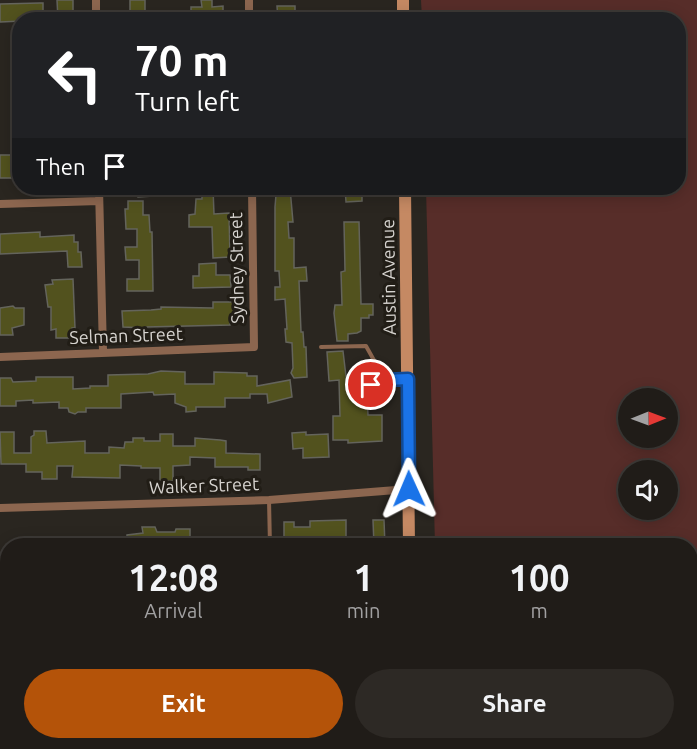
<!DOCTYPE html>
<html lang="en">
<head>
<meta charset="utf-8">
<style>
  :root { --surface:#201c18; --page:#2d2925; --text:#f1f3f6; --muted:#a2a1a2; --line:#3d3a37; --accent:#b45309 }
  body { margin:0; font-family:Ubuntu,sans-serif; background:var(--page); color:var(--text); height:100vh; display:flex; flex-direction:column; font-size:22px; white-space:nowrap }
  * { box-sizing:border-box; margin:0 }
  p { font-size:20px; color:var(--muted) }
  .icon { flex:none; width:33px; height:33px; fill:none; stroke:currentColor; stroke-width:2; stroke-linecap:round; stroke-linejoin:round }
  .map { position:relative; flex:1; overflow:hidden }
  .side { position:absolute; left:0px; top:538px; width:698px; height:212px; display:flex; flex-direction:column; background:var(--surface); border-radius:24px 24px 0 0; box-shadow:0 3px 15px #0003,0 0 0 2px var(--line) }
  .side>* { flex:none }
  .guide { position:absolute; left:12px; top:12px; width:674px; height:183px; border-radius:24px; box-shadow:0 3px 15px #0003,0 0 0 2px var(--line); background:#202124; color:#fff; overflow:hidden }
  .needle { width:39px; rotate:89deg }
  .fabs { position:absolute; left:618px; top:388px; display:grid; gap:12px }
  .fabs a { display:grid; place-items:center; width:60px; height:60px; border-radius:50%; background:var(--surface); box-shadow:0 3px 15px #0003,0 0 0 2px var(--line); font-size:30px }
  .pin { position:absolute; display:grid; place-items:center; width:51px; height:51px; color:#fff; margin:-26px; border:3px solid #fff; border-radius:50%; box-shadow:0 2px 6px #0007 }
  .me { position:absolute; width:66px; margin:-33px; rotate:359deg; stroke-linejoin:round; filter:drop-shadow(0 0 4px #0008) }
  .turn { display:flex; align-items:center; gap:21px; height:126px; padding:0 24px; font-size:27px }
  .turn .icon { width:78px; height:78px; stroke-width:2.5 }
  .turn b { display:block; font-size:42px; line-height:51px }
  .then { display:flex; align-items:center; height:57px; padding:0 24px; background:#0003; gap:12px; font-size:22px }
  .eta { display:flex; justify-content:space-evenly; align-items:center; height:102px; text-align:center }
  .eta b { font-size:36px; font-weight:700; line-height:42px }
  .action { display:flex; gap:12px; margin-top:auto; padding:12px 24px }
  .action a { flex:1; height:69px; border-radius:36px; background:var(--accent); color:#fff; font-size:24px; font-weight:700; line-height:69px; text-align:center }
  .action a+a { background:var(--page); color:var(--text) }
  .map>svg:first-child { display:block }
  .built { fill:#332c1f }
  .green { fill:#572d29; fill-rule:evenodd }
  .building { fill:#52521e; stroke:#64645c; stroke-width:1.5 }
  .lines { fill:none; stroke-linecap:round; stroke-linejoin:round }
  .service { stroke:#8c664f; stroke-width:4 }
  .minor { stroke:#8c664f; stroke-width:8 }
  .secondary { stroke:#c58963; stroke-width:12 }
  .route-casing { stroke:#114b97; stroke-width:15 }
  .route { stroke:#1a73e8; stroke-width:10 }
  .labels { text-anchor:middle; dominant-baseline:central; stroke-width:6; stroke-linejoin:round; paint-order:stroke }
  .street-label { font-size:18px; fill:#d6d3cf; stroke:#211d16 }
</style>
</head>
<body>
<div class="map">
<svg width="697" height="749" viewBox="0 0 697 749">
  <rect width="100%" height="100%" fill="#2a2620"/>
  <path class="built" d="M295 742V749H35V743Z"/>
  <path class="green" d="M421 0H697V749H426V742H690V546H435L426 188H678V20L422 19ZM628 399H668V438H628ZM628 471H668V510H628Z
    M276 743V749H134L133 743Z"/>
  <path class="building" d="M57 0H73V20H58Z
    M130 0H145V20H130Z
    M201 0H212V7L223 6V20L191 18V7H202Z
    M40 3H43V20L0 22V4Z
    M277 6H295V20H278Z
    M0 155H14V178H0Z
    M137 188H170V195L138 197Z
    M202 188H213L214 214 229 213 230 257 213 258 212 227H189V215L195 214 196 199H202Z
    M282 188H290L293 222H288L289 238H294V268L306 267 307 281H299L301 332H303L304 347H306L307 377 294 378 291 373 293 368 292 343 286 342 285 329H287L285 299 275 300V287H280L279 271H275V207L276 195H282Z
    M345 188H362V201L346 202Z
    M128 201H143V215H149L150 232H152L153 291H127V279H139V260H126L125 247H137V229H126L125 209H128Z
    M344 222H359L361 304H373V315H369V318H361V331L357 333 348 334V341H337L334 313 335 305H342L341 272 345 271Z
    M40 232V237L74 235V242H78V252H81L82 267H68L67 251 0 254V234Z
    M216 263V275H230L231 287 193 288V276H199V264Z
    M73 279 75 328H72V338H56V329L51 330V307H48L45 285 53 284 52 280Z
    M213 302H237L238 323H230V325L146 327V328L123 327 122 311 151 310 161 309V307L213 308Z
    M13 306 15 308H24V325L12 328 13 335H0V308Z
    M343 351 347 385 353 384V396H367L368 415H382V441L348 443V440H333V416H340L339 380 329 381 327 352Z
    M161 371 185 372V384H214V372L247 373V376H257V386L290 380 292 397 268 403 267 394H250V398H225V407H196V411L186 412V407L175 403V394L154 395 153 392 121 394V408H86V412H78L75 414 69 412 68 408H59V402L33 403V400L16 401V406H0V378H11L13 382 36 381V377H73V389L90 388V386H108V375L148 374Z
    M34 431H46L47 443 85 441V453H109V447L124 448 125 442H133V438H144V441H160V434H173V446H195V438L220 440 226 441V453L260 454V470H248V467H215V458L190 457V465L173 466V481H160V468H141V466L120 465V478L72 477 73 466H57V479H42V472H26V464H1L0 432H14V453H31V437L34 435Z
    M306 432V435L328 434 329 457 303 458V448L293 449 292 433Z
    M346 520V546H335V543L284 545V522H294V527H310V521Z
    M373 520H384L385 546H374Z
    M142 527H155L157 532H175L176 529H190V546H127V535L143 533Z"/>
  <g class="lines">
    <path class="service" d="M321 347 366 346 385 380 404 379
      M371 401V385H384L385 380
      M269 500 270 546"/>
    <path class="minor" d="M96 0V20
      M249 0V20
      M99 188 103 352
      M0 204 99 201
      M0 357 254 347 252 188
      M0 508 269 500 409 489
      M26 742V749"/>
    <path class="secondary" d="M403 0V20
      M405 188 409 546
      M411 742V749"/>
  </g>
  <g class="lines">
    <g class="route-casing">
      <path id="route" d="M371 385H384L385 380 408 379 409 489"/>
    </g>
    <use href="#route" class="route"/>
  </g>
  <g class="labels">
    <g class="street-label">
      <text transform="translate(236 268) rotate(-91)">Sydney Street</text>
      <text transform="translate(388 277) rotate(-91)">Austin Avenue</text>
      <text transform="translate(126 335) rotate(-2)">Selman Street</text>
      <text transform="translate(204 485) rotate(-2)">Walker Street</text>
    </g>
  </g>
</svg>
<div class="fabs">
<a><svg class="needle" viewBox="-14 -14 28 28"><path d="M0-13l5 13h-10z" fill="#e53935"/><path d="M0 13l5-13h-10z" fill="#a2a1a2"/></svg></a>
<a><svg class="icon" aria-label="sound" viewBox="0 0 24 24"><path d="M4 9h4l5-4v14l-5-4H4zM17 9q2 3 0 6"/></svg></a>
</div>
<div class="pin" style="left:371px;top:385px;background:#d93025"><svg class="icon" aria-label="arrive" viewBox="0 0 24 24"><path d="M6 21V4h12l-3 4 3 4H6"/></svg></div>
<svg class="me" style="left:409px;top:489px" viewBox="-20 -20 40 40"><path d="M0-17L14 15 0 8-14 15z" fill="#1a73e8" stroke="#fff" stroke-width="4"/></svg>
<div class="guide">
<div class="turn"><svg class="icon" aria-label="left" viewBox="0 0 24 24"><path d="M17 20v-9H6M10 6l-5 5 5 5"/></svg><div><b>70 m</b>Turn left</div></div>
<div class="then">Then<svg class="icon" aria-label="arrive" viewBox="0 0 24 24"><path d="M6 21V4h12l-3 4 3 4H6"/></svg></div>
</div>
<section class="side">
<div class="eta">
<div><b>12:08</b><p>Arrival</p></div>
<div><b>1</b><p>min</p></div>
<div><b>100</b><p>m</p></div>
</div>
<div class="action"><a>Exit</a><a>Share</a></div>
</section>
</div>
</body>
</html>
